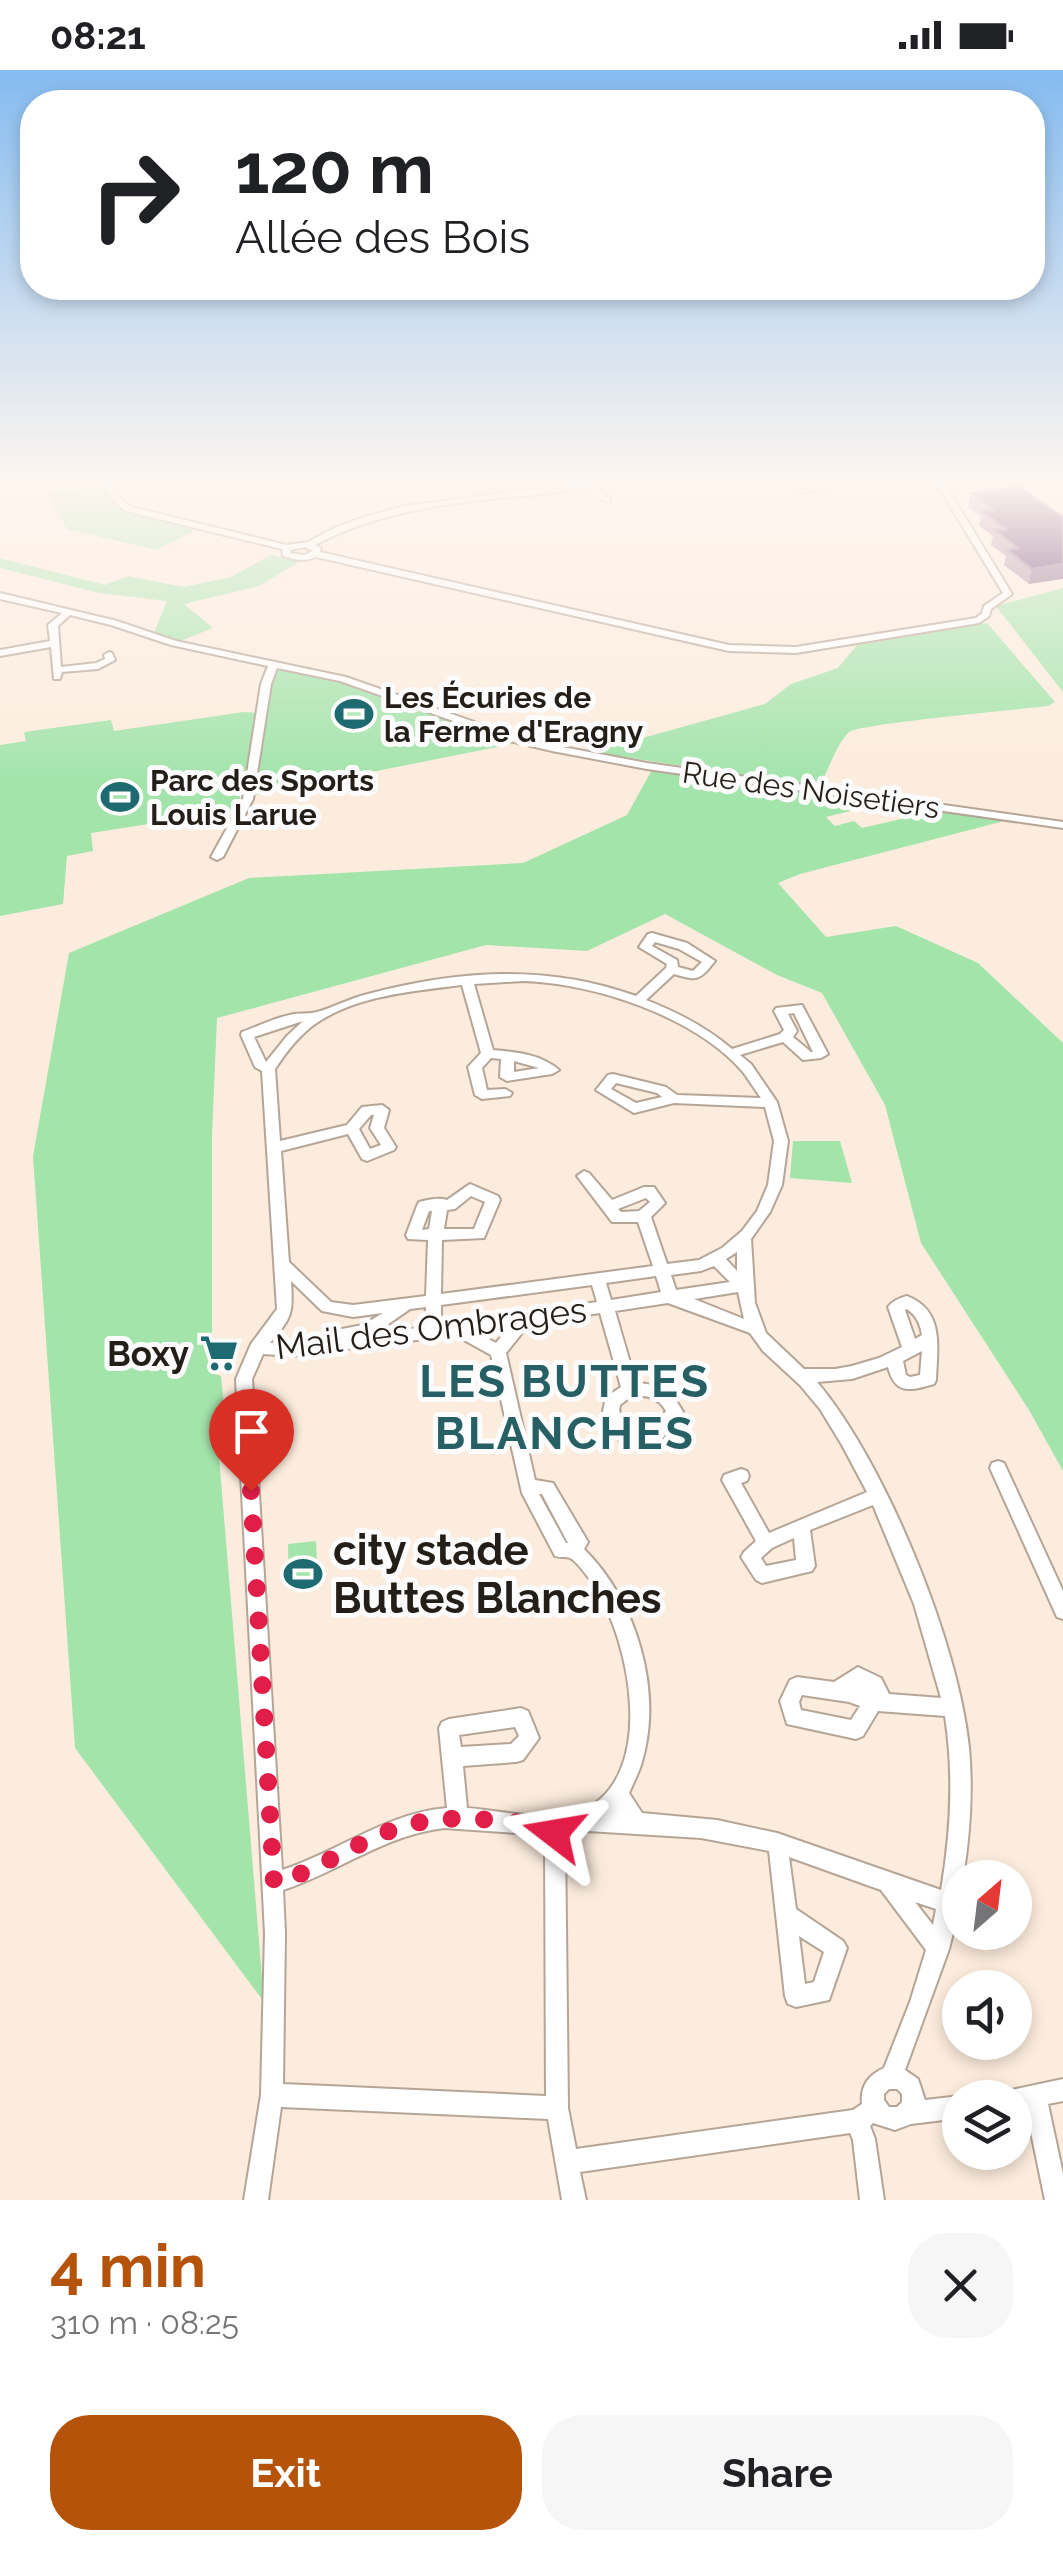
<!DOCTYPE html>
<html lang="en">
<head>
<meta charset="utf-8">
<style>
  :root { --surface:#fff; --page:#f6f6f6; --text:#202124; --muted:#757577; --accent:#b45309 }
  body { margin:0; font-family:Raleway,sans-serif; background:var(--page); color:var(--text); height:100vh; display:flex; flex-direction:column; font-size:38px; white-space:nowrap }
  * { box-sizing:border-box; margin:0 }
  p { font-size:32px; color:var(--muted) }
  .icon { flex:none; width:55px; height:55px; fill:none; stroke:currentColor; stroke-width:2; stroke-linecap:round; stroke-linejoin:round }
  .map { position:relative; height:2130px; overflow:hidden }
  .side { display:flex; flex-direction:column; background:var(--surface); flex:1 }
  .side>* { flex:none }
  .top-card { position:absolute; left:20px; top:20px; width:1025px; height:210px; border-radius:40px; box-shadow:0 5px 15px #0003; background:#fff; color:var(--text); overflow:hidden }
  .needle { width:65px; rotate:28deg }
  .buttons { position:absolute; left:942px; top:1790px; display:grid; gap:20px }
  .buttons a { display:grid; place-items:center; width:90px; height:90px; border-radius:50%; background:var(--surface); box-shadow:0 5px 15px #0003; font-size:50px }
  .pin { position:absolute; display:grid; place-items:center; width:85px; height:85px; color:#fff; margin:-102px -42px; border-radius:50% 50% 50% 0; rotate:-45deg; box-shadow:0 0 10px #0007 }
  .pin .icon { rotate:45deg }
  .me { position:absolute; width:110px; margin:-55px; rotate:284deg; stroke-linejoin:round; filter:drop-shadow(0 0 8px #0008) }
  .turn { display:flex; align-items:center; gap:35px; height:210px; padding:0 50px; font-size:45px }
  .turn .icon { width:130px; height:130px; stroke-width:2.5 }
  .turn b { display:block; font-size:70px; line-height:85px }
  .round { display:grid; place-items:center; flex:none; width:105px; height:105px; border-radius:40px; background:var(--page) }
  .summary { display:flex; align-items:center; justify-content:space-between; height:170px; padding:0 50px }
  h1 { font-size:60px; font-weight:700; line-height:75px; color:var(--accent) }
  .button { display:flex; gap:20px; margin-top:auto; padding:20px 50px }
  .button a { flex:1; height:115px; border-radius:40px; background:var(--accent); color:#fff; font-size:40px; font-weight:700; line-height:115px; text-align:center }
  .button a+a { background:var(--page); color:var(--text) }
  .status { display:flex; justify-content:space-between; align-items:center; height:70px; padding:0 50px; background:var(--surface); direction:ltr }
  .status svg { height:28px; fill:currentColor }
  .map>svg:first-child { display:block }
  .green { fill:#a3e4ab }
  .lines { fill:none; stroke-linecap:round; stroke-linejoin:round }
  .minor-casing { stroke:#b5a597; stroke-width:4 }
  .minor { fill:#fff; fill-rule:evenodd }
  .wall { fill:#a988a2 }
  .shaded-wall { fill:#88618a }
  .building { fill:#562566; stroke:#88618a; stroke-width:2.5 }
  .route { stroke:#e11d48; stroke-width:18; stroke-dasharray:0 32.4 }
  .labels { text-anchor:middle; dominant-baseline:central; stroke-width:10; stroke-linejoin:round; paint-order:stroke }
  .far-poi-label { font-size:30px; font-weight:bold; fill:#241e19; stroke:#fcfcfc; text-anchor:start }
  .far-street-label { font-size:30px; fill:#241e19; stroke:#fcfcfc }
  .street-label { font-size:35px; fill:#241e19; stroke:#fcfcfc }
  .poi-label { font-size:35px; font-weight:bold; fill:#241e19; stroke:#fcfcfc; text-anchor:end }
  .near-poi-label { font-size:42px; font-weight:bold; fill:#241e19; stroke:#fcfcfc; text-anchor:start }
  .district-label { font-size:45px; font-weight:bold; letter-spacing:2.5px; fill:#266065; stroke:#fcfcfc }
</style>
</head>
<body>
<div class="status"><b>08:21</b><svg viewBox="0 0 49 12"><path d="M0 12V9h3v3zM5 12V6h3v6zM10 12V3h3v9zM15 12V0h3v12zM26 1h20v11H26zM47 4h2v5h-2z"/></svg></div>
<div class="map">
<svg width="1063" height="2130" viewBox="0 0 1063 2130">
  <rect width="100%" height="100%" fill="#fcecdd"/>
  <path class="green" d="M103 416 124 438 194 458V461L156 480 67 459 47 425Z
    M271 485 299 492 259 516 184 534 213 558 178 572 154 563 167 531 99 523 0 498V488L105 515 128 506 184 517 231 507Z
    M1063 518V622L996 536Z
    M987 553 1055 632 1048 636C1023 639 857 654 849 662 836 675 828 701 819 717L592 682 765 634 791 614 838 598 857 575Z
    M282 599 384 622 517 673 256 725 273 605Z
    M244 642 259 643 247 717 238 719 242 736 238 740 91 763 93 781 67 786 63 834 0 846V675L26 671 24 662 111 650 114 661Z
    M652 700 855 729 854 740 826 747 835 756 854 751 862 758 940 740 1008 750 800 804 778 813 826 867 896 856 978 893 1063 973V1401L1029 1340 921 1173 885 1035 822 923 777 905 665 844 587 881 486 875 217 948 212 1065V1303L221 1306 225 1348 216 1350 264 1932 75 1678 33 1086 69 883 249 808 523 793 627 745Z
    M793 1071H840L852 1113 790 1108Z
    M316 1471 318 1516 289 1519 288 1474Z"/>
  <g class="lines">
    <g class="minor-casing">
      <path id="minor" d="M100 411H108L120 428 132 437 286 475 308 472 336 457 368 446 405 436 592 411 591 413 610 427V431H604L585 416C559 425 527 425 501 428 435 435 373 444 315 475L321 478 320 482 729 575 796 577 976 548 982 543 984 536 1003 523 935 411H943L1012 524 991 539 989 546 979 553 796 583 729 581 316 487C305 492 294 490 283 486L282 479 126 441 114 432ZM305 477 313 481 304 485 290 483V480Z
        M851 411H873L803 422 799 420Z
        M0 523 117 551 176 571 346 607 517 667 552 675 647 693 1063 752V758L647 699 552 681 510 671 340 611 277 598 271 614 253 729 223 787 217 790 211 787 243 729 261 614 268 596 171 575 111 555 70 545 58 556 61 597 96 593 105 589 104 585 109 582 112 583 115 590 98 599 62 602 60 609H54L51 577 0 586V580L50 571 48 555 62 543 0 529Z
        M652 863 687 873 715 891C699 911 698 911 674 904L646 930C677 942 706 957 732 979L780 964 784 960 774 941 776 938 802 935 828 984 821 988 803 990 783 972 740 985 751 994 777 1032 788 1071 782 1115 770 1142 751 1169 755 1233 766 1263 804 1299H835L852 1296 879 1288 902 1277 888 1237C892 1231 900 1228 907 1226 945 1241 937 1277 936 1310L934 1314C910 1321 895 1325 888 1297L852 1309 817 1312C885 1392 959 1574 969 1678 973 1721 970 1764 963 1808H960V1834L949 1879 905 2000 918 2009 925 2030 960 2026 964 2028H960V2048L911 2054 895 2060 873 2053 870 2056 875 2069 884 2130H860L853 2070 850 2063 580 2102 586 2130H562L548 2049 281 2037 268 2130H244L261 2025 265 1863 236 1309 251 1274 277 1239 262 1001 255 997 241 965 242 962C259 956 276 947 294 944 301 943 310 944 317 942 333 938 350 928 368 924 458 900 547 894 636 926L666 898 667 894 639 877 648 864ZM655 872 679 879 702 892 693 901 678 897 677 890 652 876ZM522 911C593 913 695 946 743 1002 749 1010 755 1020 761 1028L677 1025 666 1017 613 1004 608 1005 596 1020 634 1043 674 1033 765 1037 774 1071 768 1115 757 1141 742 1161 722 1178 699 1190 667 1194 651 1147 665 1133 654 1117H644L612 1130 589 1103 584 1101 577 1106 612 1152H638L653 1196 441 1224 442 1170 484 1168 500 1130 498 1126 470 1114 447 1130C440 1127 427 1130 419 1132L417 1136 406 1165 408 1169 428 1170 426 1226 353 1235 331 1232 289 1192 281 1081 348 1064 362 1089 367 1091 394 1080 396 1077 384 1058 389 1040 382 1035 362 1037 347 1055 280 1071 275 999C285 984 296 969 311 957 351 926 413 921 462 915L481 983 468 997 475 1025 482 1029 510 1026 512 1023 505 1019 487 1020 482 998 491 988 501 989 500 1007 507 1011 552 1004 559 1000C541 984 516 982 493 980L474 914ZM794 943 813 982H811L793 967 797 961 788 944ZM303 951 287 966 266 992 254 967ZM514 991 539 998 514 1002ZM616 1013 657 1023 662 1027 636 1033 611 1019ZM371 1045H374L370 1058 381 1075 370 1079 359 1059ZM471 1126 485 1132 474 1159H444L447 1140 455 1139ZM646 1128 650 1132 639 1141 621 1142 618 1139ZM429 1141H432L429 1159 422 1160ZM737 1182V1201L726 1189ZM714 1196 730 1212 676 1220 671 1205 701 1201ZM656 1206 661 1222 611 1230 606 1213ZM291 1211 322 1241 353 1247 383 1243 363 1255 326 1262 324 1266 326 1270 292 1274 270 1273C292 1247 293 1245 291 1211ZM592 1215 597 1232 441 1255V1235ZM738 1222 744 1249 694 1229ZM668 1233 750 1263 763 1281 800 1315 820 1339 842 1375 867 1422 769 1463 741 1413 747 1411 749 1406 747 1401 741 1399 724 1405 722 1410 756 1471 744 1482 741 1487 756 1510 762 1513 812 1501 815 1496 810 1460 873 1435 914 1534 941 1628 889 1624 881 1608 858 1597 834 1612 797 1607 790 1610 780 1631 787 1654 856 1669 863 1666 878 1641 945 1646C954 1705 951 1762 941 1820L777 1763 717 1750 642 1743 629 1723C633 1714 638 1704 641 1695 664 1622 637 1532 584 1479L588 1472 553 1413 535 1410 506 1283 530 1253 600 1243 621 1317 606 1327 603 1341 623 1377 647 1382 653 1380 683 1342C672 1321 660 1314 636 1313L615 1241ZM426 1237 425 1257 374 1264 410 1239ZM907 1239C917 1246 920 1254 922 1265L915 1269 905 1240ZM510 1256 496 1273 475 1262ZM455 1265 491 1285 522 1423 555 1486C560 1488 565 1486 570 1488 577 1491 591 1511 595 1517 630 1572 658 1706 582 1741 553 1754 499 1740 467 1738L463 1696 516 1692 523 1690 539 1668 528 1641 521 1638 449 1649 442 1652 439 1658 447 1738C386 1743 338 1782 282 1800L252 1309 263 1284 292 1286ZM922 1281 920 1305 910 1307 906 1305 903 1291ZM633 1325C648 1326 658 1327 666 1341L643 1368 634 1366 619 1341 620 1335ZM539 1424H542L568 1473H566ZM794 1468 796 1490 766 1496 761 1488 772 1478ZM802 1625 849 1632 860 1636 851 1650 801 1640 799 1632ZM515 1657 519 1666 511 1674 461 1677 459 1665ZM444 1758 545 1765 546 2026 283 2014 285 1863 283 1820C338 1802 385 1765 444 1758ZM588 1761 701 1768 769 1781 785 1926 788 1934 796 1937 829 1930 847 1878 843 1871 796 1839 789 1787 881 1820 926 1880 910 1932 884 1998C868 2005 860 2017 862 2034L853 2040 576 2079 568 2038 565 1764ZM915 1832 936 1839 933 1855ZM799 1866 824 1882 814 1912 805 1914ZM889 2019H897L902 2024V2032L897 2037H889L884 2030V2024Z
        M998 1391 1004 1393 1063 1521V1549L1057 1547 990 1398 992 1393Z
        M1063 2009V2031L1048 2034 1063 2104V2130H1045L1026 2038 1015 2040V2028H1004L1007 2021Z"/>
    </g>
    <use href="#minor" class="minor"/>
  </g>
  <path class="wall" d="M970 423 1063 447 1029 514 1004 495 1006 486 991 475 993 466 979 456 981 447 968 437Z"/>
  <path class="shaded-wall" d="M1063 494V509L1029 514 1032 499Z"/>
  <path class="building" d="M1018 416 1063 447V494L1032 499 1007 480 1018 478 994 460 1005 459 982 441 993 440 970 423Z"/>
  <linearGradient id="sky" x2="0" y2="1"><stop stop-color="#85bbf0"/><stop offset="0.58" stop-color="#fef6f0"/><stop offset="1" stop-color="#fef6f0" stop-opacity="0"/></linearGradient>
  <rect width="1063" height="709" fill="url(#sky)"/>
  <g class="lines">
    <path class="route" d="M251 1421 274 1813C321 1800 358 1770 401 1757 451 1741 503 1752 554 1756V1763"/>
  </g>
  <defs>
    <g id="stadium-bare" transform="scale(3)"><path d="M0-5a6.5 5 0 1 0 0 10a6.5 5 0 1 0 0-10ZM-3.5-1.8h7v3.6h-7Z" fill="#1e6a71" stroke="#fcfcfc" stroke-width="2.5" paint-order="stroke"/></g>
    <g id="supermarket-bare" transform="scale(3)"><path d="M-6-5.5h2.5l.6 2H6L4.5 2H-2.5L-4.4-4H-6ZM-1.5 3.2a1.3 1.3 0 1 0 .1 0ZM3 3.2a1.3 1.3 0 1 0 .1 0Z" fill="#1e6a71" stroke="#fcfcfc" stroke-width="2.5" paint-order="stroke"/></g>
  </defs>
  <g fill-rule="evenodd">
    <use href="#stadium-bare" x="354" y="644"/>
    <use href="#stadium-bare" x="120" y="727"/>
    <use href="#supermarket-bare" x="219" y="1283"/>
    <use href="#stadium-bare" x="303" y="1504"/>
  </g>
  <g class="labels">
    <g class="far-poi-label">
      <text x="384" y="627">Les Écuries de<tspan x="384" dy="34">la Ferme d'Eragny</tspan></text>
      <text x="150" y="710">Parc des Sports<tspan x="150" dy="34">Louis Larue</tspan></text>
    </g>
    <g class="far-street-label">
      <text transform="translate(811 720) rotate(8)">Rue des Noisetiers</text>
    </g>
    <g class="street-label">
      <text transform="translate(431 1258) rotate(-7)">Mail des Ombrages</text>
    </g>
    <g class="poi-label">
      <text x="189" y="1283">Boxy</text>
    </g>
    <g class="near-poi-label">
      <text x="333" y="1480">city stade<tspan x="333" dy="48">Buttes Blanches</tspan></text>
    </g>
    <g class="district-label">
      <text x="565" y="1311">LES BUTTES<tspan x="565" dy="52">BLANCHES</tspan></text>
    </g>
  </g>
</svg>
<div class="buttons">
<a><svg class="needle" viewBox="-14 -14 28 28"><path d="M0-13l5 13h-10z" fill="#e53935"/><path d="M0 13l5-13h-10z" fill="#757577"/></svg></a>
<a><svg class="icon" aria-label="sound" viewBox="0 0 24 24"><path d="M4 9h4l5-4v14l-5-4H4zM17 9q2 3 0 6"/></svg></a>
<a><svg class="icon" aria-label="layers" viewBox="0 0 24 24"><path d="M12 4l9 5-9 5-9-5zM3 14l9 5 9-5"/></svg></a>
</div>
<div class="pin" style="left:251px;top:1421px;background:#d93025"><svg class="icon" aria-label="arrive" viewBox="0 0 24 24"><path d="M6 21V4h12l-3 4 3 4H6"/></svg></div>
<svg class="me" style="left:554px;top:1763px" viewBox="-20 -20 40 40"><path d="M0-17L14 15 0 8-14 15z" fill="#e11d48" stroke="#fff" stroke-width="4"/></svg>
<div class="top-card">
<div class="turn"><svg class="icon" aria-label="right" viewBox="0 0 24 24"><path d="M7 20v-9h11M14 6l5 5-5 5"/></svg><div><b>120 m</b>Allée des Bois</div></div>
</div>
</div>
<section class="side">
<div class="summary"><div><h1>4 min</h1><p>310 m · 08:25</p></div><a class="round"><svg class="icon" aria-label="close" viewBox="0 0 24 24"><path d="M6 6l12 12M18 6L6 18"/></svg></a></div>
<div class="button"><a>Exit</a><a>Share</a></div>
</section>
</body>
</html>
